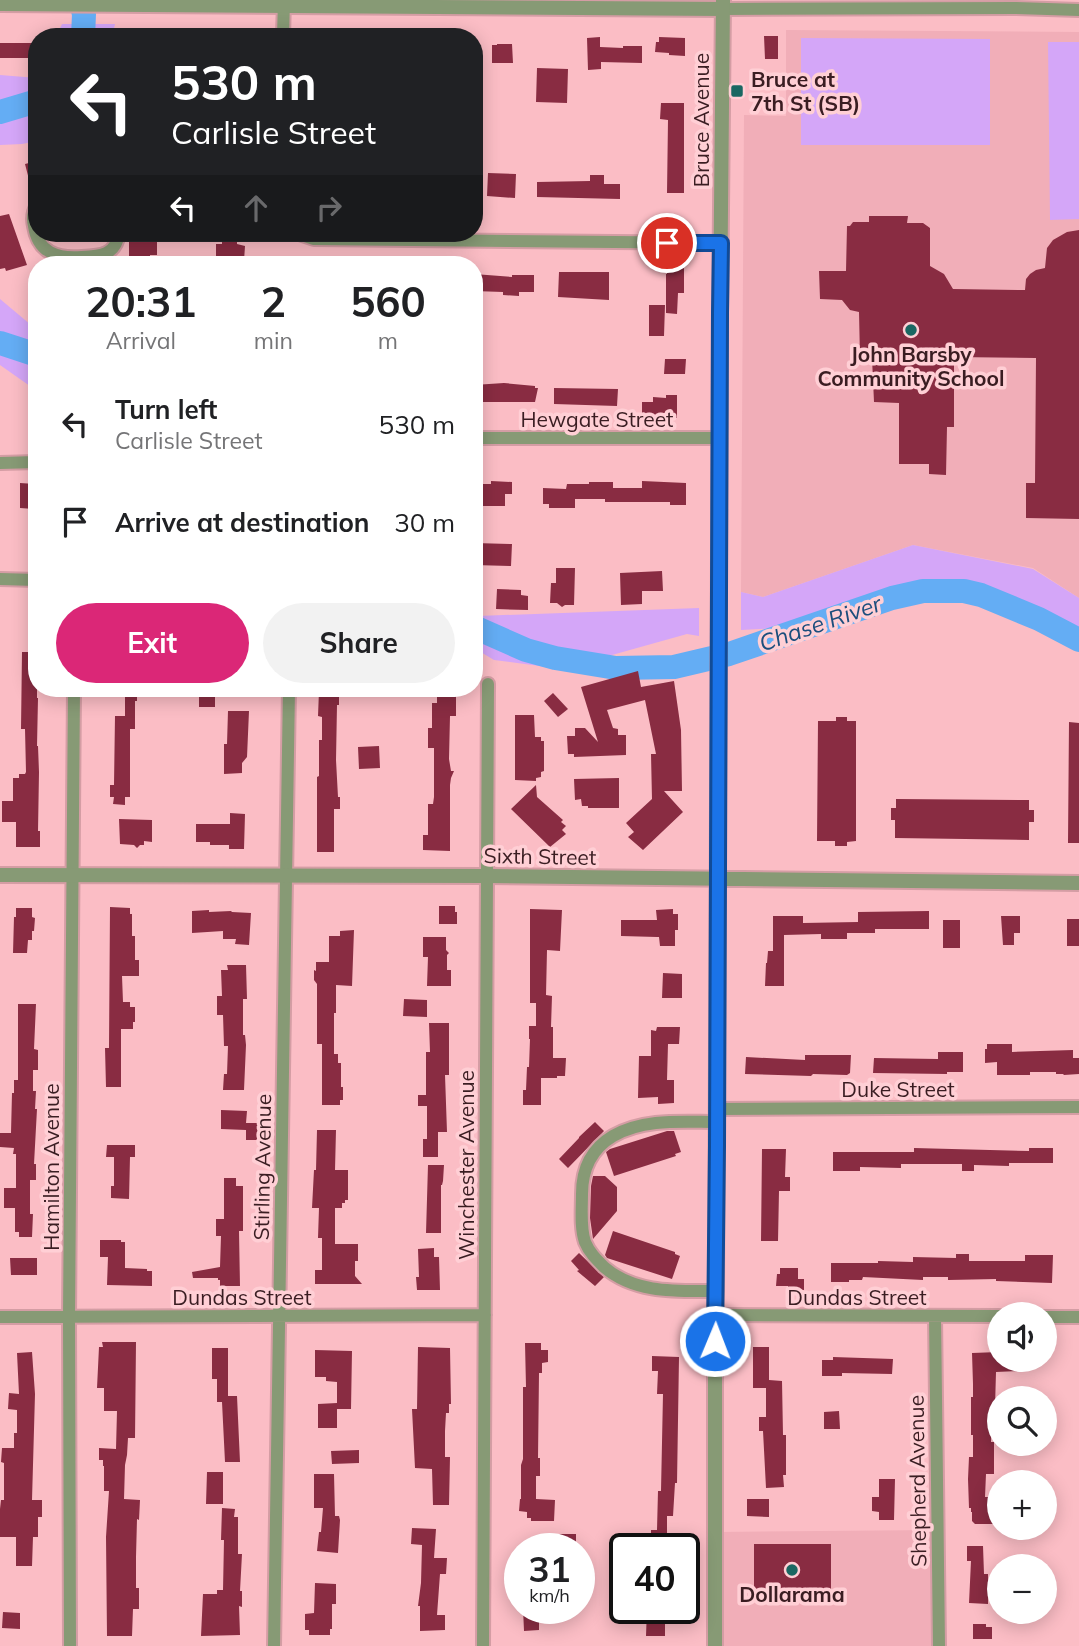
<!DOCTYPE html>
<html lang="en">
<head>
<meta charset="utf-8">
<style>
  :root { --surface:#fff; --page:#f2f2f2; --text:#202124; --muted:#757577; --accent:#db2777 }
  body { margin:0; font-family:Mulish,sans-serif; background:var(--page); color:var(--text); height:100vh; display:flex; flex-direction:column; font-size:26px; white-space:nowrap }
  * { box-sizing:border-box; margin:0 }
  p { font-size:23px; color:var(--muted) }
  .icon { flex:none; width:38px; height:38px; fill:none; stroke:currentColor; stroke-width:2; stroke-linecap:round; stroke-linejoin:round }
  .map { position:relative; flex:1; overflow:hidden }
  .panel { position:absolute; left:28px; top:256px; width:455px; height:441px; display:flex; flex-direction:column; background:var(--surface); border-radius:28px; box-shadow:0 4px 18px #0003 }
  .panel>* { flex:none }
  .guide { position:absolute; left:28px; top:28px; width:455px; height:214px; border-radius:28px; box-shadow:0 4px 18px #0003; background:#202124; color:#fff; overflow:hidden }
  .controls { position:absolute; left:987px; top:1302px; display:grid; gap:14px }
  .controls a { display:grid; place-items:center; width:70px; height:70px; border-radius:50%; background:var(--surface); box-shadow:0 4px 18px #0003; font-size:35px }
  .speed { position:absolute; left:504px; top:1533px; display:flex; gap:14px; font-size:35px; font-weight:700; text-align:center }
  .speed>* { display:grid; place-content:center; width:91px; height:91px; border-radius:50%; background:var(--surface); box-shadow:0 4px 18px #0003; line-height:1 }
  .speed small { font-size:18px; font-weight:400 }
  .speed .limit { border:4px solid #111; border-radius:10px; background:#fff; color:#111 }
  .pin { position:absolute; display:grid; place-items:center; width:60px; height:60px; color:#fff; margin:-30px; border:4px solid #fff; border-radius:50%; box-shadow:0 2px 7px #0007 }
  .me { position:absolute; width:77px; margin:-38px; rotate:1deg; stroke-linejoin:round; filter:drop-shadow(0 0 5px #0008) }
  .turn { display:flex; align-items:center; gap:24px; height:147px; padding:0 28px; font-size:32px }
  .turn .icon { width:91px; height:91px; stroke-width:2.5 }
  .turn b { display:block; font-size:49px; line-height:60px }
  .lanes { display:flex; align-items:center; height:66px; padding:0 28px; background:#0003; justify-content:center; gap:35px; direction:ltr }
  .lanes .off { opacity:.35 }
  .eta { display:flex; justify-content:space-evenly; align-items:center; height:119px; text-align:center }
  .eta b { font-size:42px; font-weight:700; line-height:49px }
  .cta { display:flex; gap:14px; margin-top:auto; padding:14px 28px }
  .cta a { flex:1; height:80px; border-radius:42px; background:var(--accent); color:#fff; font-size:28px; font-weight:700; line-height:80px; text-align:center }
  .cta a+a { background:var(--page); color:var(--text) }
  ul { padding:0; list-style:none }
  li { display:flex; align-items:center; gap:21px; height:98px; padding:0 28px }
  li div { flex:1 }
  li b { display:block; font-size:26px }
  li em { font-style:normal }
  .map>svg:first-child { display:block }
  .built { fill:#f1aeb8 }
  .green { fill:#d4a6f8 }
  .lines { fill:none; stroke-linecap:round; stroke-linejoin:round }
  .river { stroke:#64adf4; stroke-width:24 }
  .building { fill:#892c42 }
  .minor-casing { stroke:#d49da4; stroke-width:16 }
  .tertiary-casing { stroke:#d49da4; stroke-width:18 }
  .minor { stroke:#879a75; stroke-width:12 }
  .tertiary { stroke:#879a75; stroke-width:14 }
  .route-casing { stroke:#114b97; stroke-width:18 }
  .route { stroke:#1a73e8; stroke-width:12 }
  .poi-dot { fill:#1a6762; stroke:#ffcfd5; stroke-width:2.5 }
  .labels { text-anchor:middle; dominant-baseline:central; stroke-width:7; stroke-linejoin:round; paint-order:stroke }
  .poi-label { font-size:21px; font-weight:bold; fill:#3a1d22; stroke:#ffcfd5 }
  .street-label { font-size:21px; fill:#3a1d22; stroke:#ffcfd5 }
  .water-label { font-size:23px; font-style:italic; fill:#1c4e7d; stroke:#ffcfd5 }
</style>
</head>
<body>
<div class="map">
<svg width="1079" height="1646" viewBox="0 0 1079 1646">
  <rect width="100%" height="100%" fill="#fbbdc5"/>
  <path class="built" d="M786 30 1079 32V598L1033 568 913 545 763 597 741 592 744 115 786 116Z
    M937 1530 936 1646H721L720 1532Z"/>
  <path class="green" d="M62 24H115L112 37H56Z
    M801 38 990 39V145H801Z
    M1048 42H1079V219L1050 220Z
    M0 75 37 78V141L22 144 0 145Z
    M0 299 37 330V391L0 365Z
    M913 545 1033 569 1079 598V646L1033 624 1006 608 982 598 944 590 909 587 896 589 868 597 819 622 780 628 741 630V592L763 597Z
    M699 608V636L687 634 562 669 494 660 474 648V613L478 616Z"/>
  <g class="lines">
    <path class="river" d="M80 0 84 14 83 37
      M0 112 37 101
      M0 343 37 355
      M474 627 526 650 555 658 616 668 674 667 729 654 892 598 923 591H964L981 595 1039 619 1079 640"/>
  </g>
  <path class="building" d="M764 36H778V59H765Z
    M600 37V47L623 48V46H642V63L601 62V69L588 70 587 38Z
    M659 37 685 38V56L669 55V53L655 52 656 42H659Z
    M0 43H37V58H0Z
    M497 44H512L513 63H492V45H497Z
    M537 68 568 69 567 103 536 102Z
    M661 103H684V193H667L668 120 660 119Z
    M37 161V194L33 195 25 164Z
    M488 173 516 174 515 198 487 196Z
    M590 175H604V184H620V199L537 197V182L590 181Z
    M9 214 27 265 6 271 5 268 0 269V216Z
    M869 216H908L907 223H923L930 228V266L944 274 953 289 1025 290 1026 279 1030 274 1036 270 1045 268 1047 248 1053 240 1067 232 1079 230V519L1026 518V483H1035L1036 358 954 357V427H947L946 475 929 474V464H899V403L874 402 872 358H860L859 312 850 310 842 300 820 299 819 271H846L847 226H850L853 222H869Z
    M129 233H157V255H150V258H129Z
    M222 233H237V244L245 246 244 261H222V259H216V244H222Z
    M667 261H684V293H678L677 314 666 313V274H667Z
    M559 272H609V300L558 297Z
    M474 274 512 277V275H534V292H519V296L503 295V292L474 291Z
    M649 305H665L664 336H649Z
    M665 359H686L685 374H664Z
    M504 383 535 386V388H538L535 402H474V385Z
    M554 388 618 389 617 406 554 404Z
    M666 395H677V418L642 417V402H653V397L666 398Z
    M491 481 512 482V494H505V506H481V484H491Z
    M642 481 686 483V505H670V502H605V499H575V508H549V504H543V488L566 489 567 484H589V482H613V488H642Z
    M20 483 35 484 34 509 20 508Z
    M474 543 512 544 511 566 474 565Z
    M556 568H575L574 605H565L562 607 557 603H550L551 583H556Z
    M662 571 663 591H642V604L621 605 620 573Z
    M497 589 521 590V595L528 596V610L496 609Z
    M22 652H37V698H38L37 746H38L39 772 38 831H40V847H16V822H2V801H13V778H19V774H25L26 772 25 729H21Z
    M638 671 641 687 674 681 681 730 682 791H664L683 812 643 850 628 837 634 832 626 823 652 799 651 754H656L645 700 607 710 613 728 618 729V735H626V755L574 757V754H568L567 736H575V728H585L598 742 581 687Z
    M125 688H137V701H135V729H130V797H125V805L113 804 114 797H110V785H114L115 716H125Z
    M199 688H215V707H199Z
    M319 691H339V705H337L336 760 338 797H340V809H334V852H317V777L319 776V740H322V717L318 716Z
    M553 693 568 709 558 717 544 701Z
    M437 695 456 696V716H450L449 759 451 771H454L451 778 450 785V851L423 850V835H428V804H433L434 797V748H428V728H432V703H437Z
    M228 711H249L247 757 242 763V773L224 774V744H227Z
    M515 715H534L535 737H541V741H544V771L541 772V777L536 778V781L515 780Z
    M836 717H847V721H856V841L847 842V846H835V841H817L818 721H836Z
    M1069 722 1079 723V843H1068Z
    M379 746 380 768 359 769 358 747Z
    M619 778V808H588V806H582L581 799 575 800 574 779Z
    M536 785 537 797 563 820 561 822 566 826 562 830 566 834 550 847 511 809Z
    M896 799 1029 800V810H1034V822H1029V840L895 838V820H891V808H896Z
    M230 813 245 814 244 849H229V845H210V842H196V824H230Z
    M119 819 152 820V842L144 841V845H140L137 848 134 845 120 844Z
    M439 906H455V912H457V924H439Z
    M110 907 130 908V914H132V936H135V960H139V976H122L123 1002H130V1007H135V1022H133V1029H121V1087H106L105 1048H109Z
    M16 908H32V917L35 918 34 931H32V940H28L27 953H13L14 917H16Z
    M530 909 562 910 560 951 547 950 546 995 552 996 551 1027H553V1058H566L565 1076H557V1078H541V1105H523V1090H526L527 1067H529L530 1039H529V1026H536V1003H530Z
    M673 909V914H678V930H675V946H660L659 937H657L621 936V920H657L656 910Z
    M209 910V912L231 911 232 912 251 913 249 945 235 944 236 939H223V931L192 933V911Z
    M929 911V929H875V933H847V939H821V934L784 935V986H765L766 963H767L768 951H773V916H803V923L858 922V912Z
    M1001 916H1020V933H1014V945H1003Z
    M1067 919H1079V946H1067Z
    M943 920H960V948H943Z
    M354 930 352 986 336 985V1013H334V1054H338V1063H341V1087H343V1100H340V1105H322V1044H317V984L314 980V970L316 971V962H329V936H340V931Z
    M423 937H446V950L449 953 447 955V970H451V986H427L428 957H423Z
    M227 965H246L247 999H243V1035H245L246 1045 244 1090H223L224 1074H227L228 1046H224L223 1015H217V996H222L221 970H228Z
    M663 973 682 974V998H662Z
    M404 999 427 1000V1017L403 1016Z
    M18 1004H36L34 1049 38 1050V1070H33V1091H36L35 1109H37L34 1164H36V1180H30V1214H33L32 1237H19V1232H15V1208H4V1188H16V1154H13L14 1148 0 1147V1133H11L12 1093H14V1080H18Z
    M429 1023H449V1075H445L447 1132H438V1157H423V1139H427V1106H418V1095H426V1052H430Z
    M657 1027H680L679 1044H668L667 1080H674V1103L658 1104V1097L638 1098 639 1056H651V1030L656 1031Z
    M987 1044H1012V1052L1073 1050V1058H1079V1074L1064 1075 1063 1074H1056V1072H1030V1075H997V1062L985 1063V1049H987Z
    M938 1052H963V1072H947V1074L873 1073 874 1058 938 1059Z
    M805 1055H851L850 1073 847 1075 813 1074 811 1076 745 1074 746 1057 805 1060Z
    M221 1110 247 1111 246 1123H259V1140H246V1130L221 1129Z
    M595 1122 604 1131 568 1168 559 1159 579 1138V1137Z
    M317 1130H336L335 1170H348V1200H345V1203H342V1208H335V1244H358V1261H355V1276L362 1284H315V1270H322V1238H318L319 1208H312L314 1170H316Z
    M667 1131H674L681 1152 675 1154 676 1156 614 1176 606 1152 610 1149Z
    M107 1145H135V1157H130L129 1199 111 1198V1186H114V1157H106Z
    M914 1148 1029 1151V1148H1053V1163H1009V1166L974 1165V1171H962V1164H901V1168L860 1167V1171H833V1152H914Z
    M762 1149H786L785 1177H790V1191H779L778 1241H761Z
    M428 1165H444L443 1181 442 1185H441V1233H426Z
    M593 1176H605L617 1187V1211L593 1239 590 1218 591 1186Z
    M224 1178H236V1186H243V1231H239L240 1286H220V1280H218V1278H193L192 1272 220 1267 221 1236H216V1219H224Z
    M613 1231 675 1252V1254L680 1256 672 1279 607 1258 605 1255Z
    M100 1240H121V1242H125V1268L147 1269V1271H152V1286L107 1285 108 1257H100Z
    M434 1248V1257H439L440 1290H417L416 1277H419L418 1249Z
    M579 1253 604 1277 595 1286 577 1271 579 1270 571 1261Z
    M956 1254H969V1261H1025V1255H1053L1052 1283 996 1281V1279L948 1280V1277H923V1280L863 1277 862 1280H849V1282H831V1263H878V1261L913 1262V1257L956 1258Z
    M10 1258H37V1275H11Z
    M780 1268H798V1279H804V1290L788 1289V1286H776L777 1274H780Z
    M102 1342H136L135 1438H128L127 1455 125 1465 124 1499 140 1500 139 1520 137 1519 136 1557V1588H139V1609H133L132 1636H107L106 1537 109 1491H104V1466H103V1460H99V1448L116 1449 117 1411H104V1388H97L99 1347H103Z
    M525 1343H541V1350H548V1362L542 1363V1373H539L538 1458H540V1476H536V1499L555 1500 554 1521H531V1518H527V1512L519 1511 520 1499H521V1465L523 1459V1387H526Z
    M418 1347 450 1348 451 1404H449V1413H446L445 1431V1457H450L449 1505H433L432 1469 415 1468 412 1409H417Z
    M753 1347H769V1380L782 1381 783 1435H786V1475H783L784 1487 766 1488 763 1431H759V1417H766V1388H753Z
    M212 1348H228V1396H237L240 1462H225L222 1402H217V1379H212Z
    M315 1350 352 1351 351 1409H337V1428H318V1404L337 1403V1382L326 1381V1377H315Z
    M32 1352 35 1394 32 1500H42V1517H38V1537H33L32 1566H16V1537H0V1509L1 1500H4V1463L1 1462 2 1448H14V1433H17V1410L8 1409 9 1393 19 1394 17 1353Z
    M999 1352V1360H1018V1371L996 1372 995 1407H992L991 1442H994V1474H986L985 1497H990L991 1513H995V1524H975L972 1521V1512H971V1508H969L968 1479 969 1457H973V1435H971V1397H973V1384L972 1353Z
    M652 1356 679 1357 677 1483H675L673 1516H667V1549H645V1535H651V1530H657L658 1491H661L663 1394H657L658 1371H652Z
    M833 1357 893 1359 892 1374 842 1373V1376H822V1360H833Z
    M839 1411 840 1429H824V1412Z
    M359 1450V1463L332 1464 331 1451Z
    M207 1472H223V1504H206Z
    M314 1474H334L335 1516H339L340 1520 338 1553 317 1551 319 1532H321L323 1508H314Z
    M879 1479H895L894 1520H879V1512L872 1511V1497H879Z
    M747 1499H769V1517L747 1516Z
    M222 1508 235 1509 234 1517H238V1554H242L240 1591H242V1607L239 1606 240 1635 201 1636 203 1594H217V1590H223L224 1540H221Z
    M412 1528 436 1529 434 1558H447L446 1574H440L437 1615H445V1630L420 1631V1606H418L421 1583 422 1545 411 1544Z
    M554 1534H576V1547L575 1549H555Z
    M754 1544H831V1596L754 1595Z
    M967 1546H983L984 1574H988V1604L969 1603 971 1561H967Z
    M315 1583 336 1584V1604H332V1629H330V1635H309V1630H305V1614L314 1613Z
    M523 1608H539V1630L524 1631Z
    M647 1608H665L666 1624H665V1636H646Z
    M3 1612 20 1613V1629L2 1628Z
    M973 1624H986V1627H992V1639H973Z"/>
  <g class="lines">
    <g class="minor-casing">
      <path id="minor" d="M723 9 1016 8 1079 10
        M283 37 284 0
        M37 205C33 212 32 218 34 226 38 253 57 259 82 257 101 256 116 255 119 233
        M296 233 314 239 721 243
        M474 438H720
        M0 463 37 462
        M0 579 37 580
        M717 1109 1079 1107
        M716 1291C678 1291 635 1294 604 1267 596 1259 589 1252 585 1242 580 1227 582 1209 582 1194 582 1170 591 1149 613 1136 644 1118 683 1122 717 1122
        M715 1315 999 1316
        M935 1316 939 1646
        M0 1317 485 1315
        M1045 1317H1079
        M70 1646 69 1317 74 688
        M274 1646 289 688
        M483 1646 488 684"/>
    </g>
    <g class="tertiary-casing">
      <path id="tertiary" d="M0 4 723 9
        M0 875 488 876 1079 883
        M715 1646V1315L716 1291 720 313 723 0"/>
    </g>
    <use href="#minor" class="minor"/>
    <use href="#tertiary" class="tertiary"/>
  </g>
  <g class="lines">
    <g class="route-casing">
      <path id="route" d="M667 243H721L720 313 717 1146 715 1341"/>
    </g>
    <use href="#route" class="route"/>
  </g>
  <g class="poi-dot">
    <rect x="730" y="84" width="14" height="14" rx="3.5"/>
    <circle cx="911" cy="330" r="7"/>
    <circle cx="792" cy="1570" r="7"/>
  </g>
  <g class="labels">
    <g class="poi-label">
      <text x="751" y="79" text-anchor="start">Bruce at<tspan x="751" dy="24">7th St (SB)</tspan></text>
      <text x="911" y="354">John Barsby<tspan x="911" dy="24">Community School</tspan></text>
      <text x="792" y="1594">Dollarama</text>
    </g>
    <g class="street-label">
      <text transform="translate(701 120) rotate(-90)">Bruce Avenue</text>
      <text x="597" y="419">Hewgate Street</text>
      <text transform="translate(540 856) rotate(1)">Sixth Street</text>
      <text x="898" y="1089">Duke Street</text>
      <text transform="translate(466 1165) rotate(-90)">Winchester Avenue</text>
      <text transform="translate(51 1167) rotate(-90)">Hamilton Avenue</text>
      <text transform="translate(262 1167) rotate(-89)">Stirling Avenue</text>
      <text x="242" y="1297">Dundas Street</text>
      <text x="857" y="1297">Dundas Street</text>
      <text transform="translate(917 1481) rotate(-91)">Shepherd Avenue</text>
    </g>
    <g class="water-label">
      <text transform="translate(820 623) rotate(-19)">Chase River</text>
    </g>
  </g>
</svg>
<div class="controls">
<a><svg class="icon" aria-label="sound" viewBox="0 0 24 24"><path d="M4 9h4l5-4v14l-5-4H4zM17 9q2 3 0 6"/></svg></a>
<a><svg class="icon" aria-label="search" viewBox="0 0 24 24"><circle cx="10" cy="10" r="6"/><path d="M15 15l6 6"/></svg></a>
<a>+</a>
<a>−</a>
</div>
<div class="speed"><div>31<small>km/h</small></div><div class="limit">40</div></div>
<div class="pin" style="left:667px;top:243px;background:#d93025"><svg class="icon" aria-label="arrive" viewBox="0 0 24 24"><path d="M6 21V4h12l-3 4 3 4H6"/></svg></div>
<svg class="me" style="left:715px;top:1341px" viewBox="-20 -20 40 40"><circle r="17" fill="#1a73e8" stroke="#fff" stroke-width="3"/><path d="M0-11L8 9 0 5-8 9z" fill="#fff"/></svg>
<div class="guide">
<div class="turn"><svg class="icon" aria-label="left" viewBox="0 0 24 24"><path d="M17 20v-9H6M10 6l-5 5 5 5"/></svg><div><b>530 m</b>Carlisle Street</div></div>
<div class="lanes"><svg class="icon" aria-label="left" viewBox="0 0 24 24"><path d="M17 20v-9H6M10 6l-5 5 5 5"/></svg><svg class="icon off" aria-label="ahead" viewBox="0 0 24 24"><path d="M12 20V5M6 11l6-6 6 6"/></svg><svg class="icon off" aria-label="right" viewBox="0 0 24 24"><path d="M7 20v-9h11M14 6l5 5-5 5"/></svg></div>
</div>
<section class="panel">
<div class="eta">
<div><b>20:31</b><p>Arrival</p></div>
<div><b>2</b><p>min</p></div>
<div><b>560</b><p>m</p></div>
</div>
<ul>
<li><svg class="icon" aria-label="left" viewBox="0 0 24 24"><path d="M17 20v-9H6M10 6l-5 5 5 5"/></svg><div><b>Turn left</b><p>Carlisle Street</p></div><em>530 m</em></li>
<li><svg class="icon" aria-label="arrive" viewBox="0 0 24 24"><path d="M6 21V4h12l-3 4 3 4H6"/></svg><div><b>Arrive at destination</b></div><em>30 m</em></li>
</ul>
<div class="cta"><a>Exit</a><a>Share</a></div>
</section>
</div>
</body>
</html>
